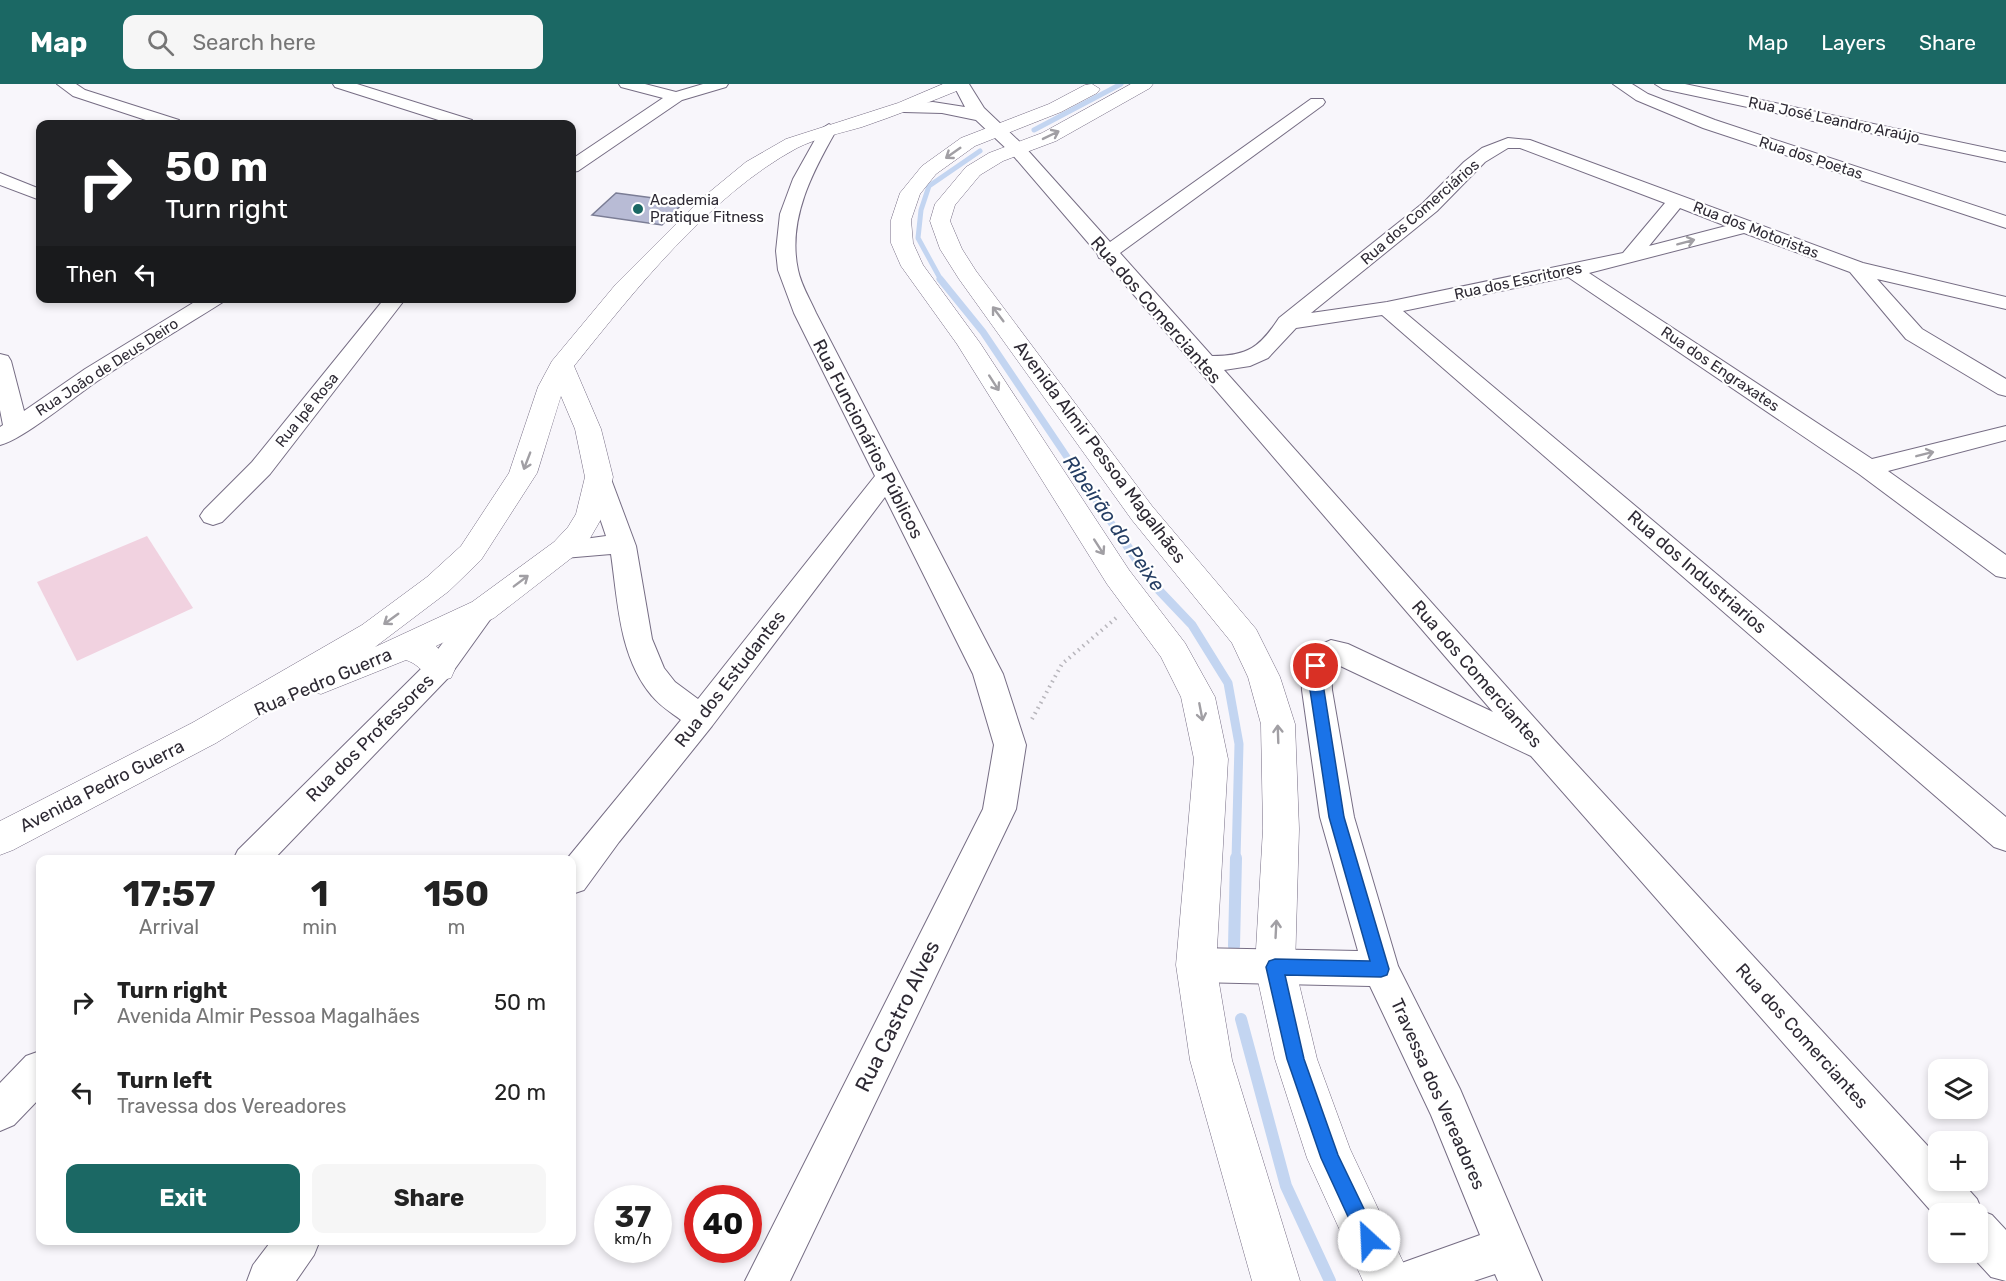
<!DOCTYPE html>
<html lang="en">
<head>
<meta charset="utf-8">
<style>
  :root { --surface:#fff; --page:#f6f6f6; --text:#222; --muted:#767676; --accent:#1b6864 }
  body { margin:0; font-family:Rubik,sans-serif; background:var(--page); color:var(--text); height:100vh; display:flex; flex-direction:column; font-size:22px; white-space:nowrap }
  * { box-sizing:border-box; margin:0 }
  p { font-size:20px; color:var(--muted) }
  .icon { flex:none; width:33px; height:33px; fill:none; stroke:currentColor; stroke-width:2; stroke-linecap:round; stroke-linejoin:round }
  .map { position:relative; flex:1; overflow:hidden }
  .side { position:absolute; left:36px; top:771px; width:540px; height:390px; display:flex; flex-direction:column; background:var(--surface); border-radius:12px; box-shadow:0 3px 9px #0003 }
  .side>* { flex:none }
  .guide { position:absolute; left:36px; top:36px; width:540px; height:183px; border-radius:12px; box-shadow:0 3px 9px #0003; background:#202124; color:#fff; overflow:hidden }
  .fabs { position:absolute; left:1928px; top:975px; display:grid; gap:12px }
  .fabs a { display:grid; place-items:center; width:60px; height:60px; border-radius:12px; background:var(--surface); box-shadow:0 3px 9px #0003; font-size:30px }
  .speed { position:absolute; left:594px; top:1101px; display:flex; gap:12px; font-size:30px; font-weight:700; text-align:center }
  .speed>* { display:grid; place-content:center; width:78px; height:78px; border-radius:50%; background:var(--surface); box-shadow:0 3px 9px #0003; line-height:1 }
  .speed small { font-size:15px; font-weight:400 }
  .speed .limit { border:9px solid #d22; background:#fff; color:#111 }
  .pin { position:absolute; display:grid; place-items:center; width:51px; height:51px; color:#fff; margin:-26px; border:3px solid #fff; border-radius:50%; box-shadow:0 2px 6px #0007 }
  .me { position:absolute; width:66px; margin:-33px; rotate:335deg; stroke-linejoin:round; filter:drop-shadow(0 0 4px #0008) }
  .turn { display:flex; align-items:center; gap:21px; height:126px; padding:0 30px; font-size:27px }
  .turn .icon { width:78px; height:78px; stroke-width:2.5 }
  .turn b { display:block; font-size:42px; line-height:51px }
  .then { display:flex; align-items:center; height:57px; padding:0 30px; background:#0003; gap:12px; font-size:22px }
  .eta { display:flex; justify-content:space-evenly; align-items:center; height:102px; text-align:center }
  .eta b { font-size:36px; font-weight:700; line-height:42px }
  .action { display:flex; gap:12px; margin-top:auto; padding:12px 30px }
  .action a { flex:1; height:69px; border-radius:12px; background:var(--accent); color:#fff; font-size:24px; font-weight:700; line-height:69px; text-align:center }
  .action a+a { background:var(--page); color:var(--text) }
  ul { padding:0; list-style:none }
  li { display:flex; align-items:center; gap:18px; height:90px; padding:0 30px }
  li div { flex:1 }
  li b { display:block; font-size:22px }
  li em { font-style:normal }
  header { display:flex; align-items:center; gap:36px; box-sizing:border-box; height:84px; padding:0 30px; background:var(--accent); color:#fff }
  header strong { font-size:28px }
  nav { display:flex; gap:33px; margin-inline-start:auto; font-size:21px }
  .search { width:420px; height:54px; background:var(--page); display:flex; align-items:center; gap:15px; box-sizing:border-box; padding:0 21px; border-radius:12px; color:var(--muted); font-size:22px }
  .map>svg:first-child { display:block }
  .green { fill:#f1d2e0 }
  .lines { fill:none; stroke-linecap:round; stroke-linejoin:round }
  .stream-far3 { stroke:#c3d5f1; stroke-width:5 }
  .stream-far2 { stroke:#c3d5f1; stroke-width:7 }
  .stream-far1 { stroke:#c3d5f1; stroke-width:9 }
  .stream { stroke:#c3d5f1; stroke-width:12 }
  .building { fill:#b8bbd5; stroke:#7b7d95; stroke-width:1.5 }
  .minor-casing { stroke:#766d84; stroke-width:2 }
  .tertiary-casing { stroke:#766d84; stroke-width:1 }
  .secondary-casing { stroke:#766d84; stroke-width:1 }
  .path { stroke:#b8b6bc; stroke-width:4; stroke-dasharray:1.5 4.5; stroke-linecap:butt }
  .minor { fill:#fff; fill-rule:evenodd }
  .tertiary { fill:#fff; fill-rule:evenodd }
  .secondary { fill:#fff; fill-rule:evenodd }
  .oneway { stroke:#a19fa4 }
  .route { fill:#1a73e8; stroke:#114b97; stroke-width:1.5 }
  .poi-dot { fill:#1b6864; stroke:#fff; stroke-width:2 }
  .labels { text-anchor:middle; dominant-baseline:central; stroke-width:4.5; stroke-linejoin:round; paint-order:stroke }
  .far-street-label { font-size:15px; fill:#2e2a34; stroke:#fff }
  .far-poi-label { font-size:15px; fill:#2e2a34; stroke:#fff; text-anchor:start }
  .street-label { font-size:18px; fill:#2e2a34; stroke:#fff }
  .water-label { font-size:20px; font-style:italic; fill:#243d63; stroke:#fff }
  .near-street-label { font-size:21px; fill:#2e2a34; stroke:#fff }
</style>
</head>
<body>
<header>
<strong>Map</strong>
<div class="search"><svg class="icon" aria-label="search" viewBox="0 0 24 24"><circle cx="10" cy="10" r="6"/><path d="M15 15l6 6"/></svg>Search here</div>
<nav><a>Map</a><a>Layers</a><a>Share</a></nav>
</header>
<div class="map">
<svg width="2006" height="1197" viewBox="0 0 2006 1197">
  <rect width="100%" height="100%" fill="#f8f6fb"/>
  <path class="green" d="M147 452 193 524 77 577 37 498Z"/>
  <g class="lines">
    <path class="stream-far3" d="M1034 46 1121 0
      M941 196 918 154 921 126 929 102 980 67"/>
    <path class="stream-far2" d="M940 195 983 248 1118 449"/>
    <path class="stream-far1" d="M1117 447 1153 500 1192 541 1228 599 1239 660 1236 775"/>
    <path class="stream" d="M1234 862 1236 774
      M1241 935 1286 1102 1330 1197"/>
  </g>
  <path class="building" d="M616 109 684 118 662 141 592 131Z"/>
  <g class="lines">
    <g class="minor-casing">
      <path id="minor" d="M57 0H76L85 6 179 36 181 40H158L73 12Z
        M333 0H357L472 36 474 40H451L335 3Z
        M619 0H645L676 8 703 0H728L726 3 682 16 578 87 572 88V75L663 14 621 3Z
        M953 0H969L984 24 1023 61 1110 158 1311 15H1323L1325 18 1323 21 1120 169 1212 272C1248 272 1260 263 1279 234L1423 119 1464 78 1482 64 1508 54 1530 56 1863 179 2006 213V225L1877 195 1922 245 2006 295V312L1998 310 1906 255 1850 188 1744 149 1589 189 1872 375 2006 342V356L1888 387 2006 471V494L1996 492 1859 390 1568 193 1403 227 2006 733V767L1994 763 1382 231 1296 244 1268 274 1250 282 1224 286 1556 658 1938 1073V1096H1960L1977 1115 1982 1127 1992 1131 2006 1146V1197L1991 1193 1968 1168H1977V1130H1938V1135L1531 672 1334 579 1331 582 1332 606 1354 733 1398 882 1460 1005 1542 1197H1498L1495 1190 1474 1197H1390L1396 1181 1480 1151 1431 1031 1370 902 1196 898 1183 893 1178 881 1183 869 1196 864 1358 867 1320 733 1302 606 1301 582 1308 566 1331 556 1348 560 1493 628 1103 175 1099 174 1097 169 1011 69 976 36 942 29 904 28 896 23 898 20 933 18 965 23ZM1508 64H1520L1665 119 1623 169 1387 218 1311 229 1437 127 1485 78ZM1680 124 1726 142 1649 162Z
        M1613 0H1632L1648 10 1715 36 2006 132V144L1703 44 1636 16Z
        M1655 0H1685L2006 68V78L1663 5Z
        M829 40 837 45C813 87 787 135 798 186 801 201 810 215 816 229L1003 590 1026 661 1016 725 790 1197H745L983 725 994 661 973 590 885 413 712 642 619 758 584 806 572 810V776H566L681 636C672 629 660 622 652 612 619 573 618 518 611 470L564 474 555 471 551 465 555 459 606 452 586 393 590 387 599 385 608 387 636 462 652 555 664 584 675 598 698 615 875 392 794 229 778 186 776 167 780 130 793 95 821 45Z
        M0 89 40 105V116L0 101Z
        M201 214H226L223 218C182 244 139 269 99 296 75 312 24 355 0 361V343L3 341 0 326V270L8 272 11 277 24 327 85 285Z
        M385 214H406L270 390 222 438 213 441 204 438 200 432 204 426 252 378Z
        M483 516 493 519 497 526 449 593 273 776H233L238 766 429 577 473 519Z
        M40 967V1014L14 1041 0 1047V999L26 972Z
        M272 1156H320L314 1171 296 1197H247L253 1181Z"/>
    </g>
    <g class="tertiary-casing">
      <path id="tertiary" d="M1092 0 1100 5 1097 9 1061 28 975 62 936 90 920 110 911 136 913 159 923 181 980 259 1129 486 1185 559 1215 613 1228 675 1216 881 1232 976 1300 1197H1252L1190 976 1176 881 1194 675 1181 613 1161 573 1107 500 957 260 901 182 891 159V136L900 109 922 82 961 54 1049 20 1085 1Z
        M1131 0H1153L1150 4 1056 57 1003 77 980 91 955 121 950 137 962 165 976 187 1152 422 1256 545 1280 593 1295 640 1299 745 1295 883 1317 975 1350 1065 1412 1197H1363L1307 1074 1275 975 1255 883 1263 745 1261 640 1248 593 1232 559 1132 436 959 195 940 165 930 137 935 120 966 83 989 69 1042 49Z"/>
    </g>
    <g class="secondary-casing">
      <path id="secondary" d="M943 0H967L964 4C930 18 897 31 862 43 841 49 817 54 797 64 710 111 635 206 574 282L601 345 613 393 604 430 589 456 574 472 494 534 436 562 455 585 451 594C424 602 427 583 406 576L321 610 309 607 307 603 216 659 13 766 0 771V737L192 639 362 541 427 493 461 462 509 389 538 303 552 277 616 200 701 115 746 78 786 55 898 19ZM561 312 575 345 585 393 576 430 568 443 554 458 472 518 375 563 449 507 481 476 537 389Z"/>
    </g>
    <path class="path" d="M1032 635 1062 580 1116 534"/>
    <use href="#minor" class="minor"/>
    <use href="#tertiary" class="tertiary"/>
    <use href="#secondary" class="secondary"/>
  </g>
  <defs><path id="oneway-shaft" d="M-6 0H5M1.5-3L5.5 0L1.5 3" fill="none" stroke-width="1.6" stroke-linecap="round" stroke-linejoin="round" transform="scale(1.5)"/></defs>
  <g class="oneway">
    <use href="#oneway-shaft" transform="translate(1051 51) rotate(-26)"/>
    <use href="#oneway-shaft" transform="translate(953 69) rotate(145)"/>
    <use href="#oneway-shaft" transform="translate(1686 158) rotate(-15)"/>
    <use href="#oneway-shaft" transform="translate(998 230) rotate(-127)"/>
    <use href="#oneway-shaft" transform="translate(994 299) rotate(57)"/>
    <use href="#oneway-shaft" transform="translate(1925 370) rotate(-14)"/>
    <use href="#oneway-shaft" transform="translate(527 377) rotate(111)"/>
    <use href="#oneway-shaft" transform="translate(1099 463) rotate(57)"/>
    <use href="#oneway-shaft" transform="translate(521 497) rotate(-37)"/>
    <use href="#oneway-shaft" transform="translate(391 535) rotate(144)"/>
    <use href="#oneway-shaft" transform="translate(1201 628) rotate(79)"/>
    <use href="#oneway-shaft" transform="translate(1278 650) rotate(-92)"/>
    <use href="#oneway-shaft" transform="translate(1276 845) rotate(-87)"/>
  </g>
  <path class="route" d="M1316 577 1322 582 1324 606 1344 733 1389 885 1387 891 1381 893 1285 891 1304 975 1338 1071 1379 1156 1376 1163 1369 1166 1362 1163 1321 1074 1287 975 1266 883 1269 877 1275 875 1370 877 1329 733 1310 606 1309 582Z"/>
  <circle class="poi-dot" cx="638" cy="125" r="6"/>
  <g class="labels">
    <g class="far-street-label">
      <text transform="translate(1834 36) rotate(12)">Rua José Leandro Araújo</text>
      <text transform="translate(1811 74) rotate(18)">Rua dos Poetas</text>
      <text transform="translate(1420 128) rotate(-41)">Rua dos Comerciários</text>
      <text transform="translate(1756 146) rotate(21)">Rua dos Motoristas</text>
      <text transform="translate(1518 197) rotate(-12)">Rua dos Escritores</text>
      <text transform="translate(107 283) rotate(-33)">Rua João de Deus Deiro</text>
      <text transform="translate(1720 285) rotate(34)">Rua dos Engraxates</text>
      <text transform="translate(307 326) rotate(-51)">Rua Ipê Rosa</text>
    </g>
    <g class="far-poi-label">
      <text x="650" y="116">Academia<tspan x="650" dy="17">Pratique Fitness</tspan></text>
    </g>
    <g class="street-label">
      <text transform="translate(1156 226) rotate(49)">Rua dos Comerciantes</text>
      <text transform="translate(868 355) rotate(63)">Rua Funcionários Públicos</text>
      <text transform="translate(1100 368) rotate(53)">Avenida Almir Pessoa Magalhães</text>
      <text transform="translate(1697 488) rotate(41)">Rua dos Industriarios</text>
      <text transform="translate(1477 590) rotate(49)">Rua dos Comerciantes</text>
      <text transform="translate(730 595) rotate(-52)">Rua dos Estudantes</text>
      <text transform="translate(323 598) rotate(-23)">Rua Pedro Guerra</text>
      <text transform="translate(370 654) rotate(-45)">Rua dos Professores</text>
      <text transform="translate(102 702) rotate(-27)">Avenida Pedro Guerra</text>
      <text transform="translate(1802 952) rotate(48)">Rua dos Comerciantes</text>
      <text transform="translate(1438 1010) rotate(66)">Travessa dos Vereadores</text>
    </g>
    <g class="water-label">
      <text transform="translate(1114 439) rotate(55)">Ribeirão do Peixe</text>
    </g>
    <g class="near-street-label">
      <text transform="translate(897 932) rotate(-64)">Rua Castro Alves</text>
    </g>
  </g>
</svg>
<div class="fabs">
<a><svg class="icon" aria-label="layers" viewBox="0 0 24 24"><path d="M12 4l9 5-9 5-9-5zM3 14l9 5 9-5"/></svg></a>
<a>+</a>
<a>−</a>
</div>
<div class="speed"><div>37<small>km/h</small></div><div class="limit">40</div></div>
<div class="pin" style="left:1316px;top:582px;background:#d93025"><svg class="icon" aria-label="arrive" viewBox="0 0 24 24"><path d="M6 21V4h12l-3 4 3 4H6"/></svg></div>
<svg class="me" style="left:1369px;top:1156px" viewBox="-20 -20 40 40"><circle r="19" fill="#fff"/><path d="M0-13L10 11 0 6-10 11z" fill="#1a73e8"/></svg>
<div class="guide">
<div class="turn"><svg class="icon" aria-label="right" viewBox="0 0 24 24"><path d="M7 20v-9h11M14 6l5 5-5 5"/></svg><div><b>50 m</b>Turn right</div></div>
<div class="then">Then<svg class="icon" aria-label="left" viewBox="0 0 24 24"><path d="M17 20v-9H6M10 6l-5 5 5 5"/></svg></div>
</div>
<section class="side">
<div class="eta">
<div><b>17:57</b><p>Arrival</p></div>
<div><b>1</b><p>min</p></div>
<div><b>150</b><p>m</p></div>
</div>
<ul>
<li><svg class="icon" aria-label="right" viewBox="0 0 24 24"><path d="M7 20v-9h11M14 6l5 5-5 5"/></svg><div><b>Turn right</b><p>Avenida Almir Pessoa Magalhães</p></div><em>50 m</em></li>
<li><svg class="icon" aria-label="left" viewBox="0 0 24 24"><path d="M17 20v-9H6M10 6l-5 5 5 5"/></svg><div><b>Turn left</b><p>Travessa dos Vereadores</p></div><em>20 m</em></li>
</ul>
<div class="action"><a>Exit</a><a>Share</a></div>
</section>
</div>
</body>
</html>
